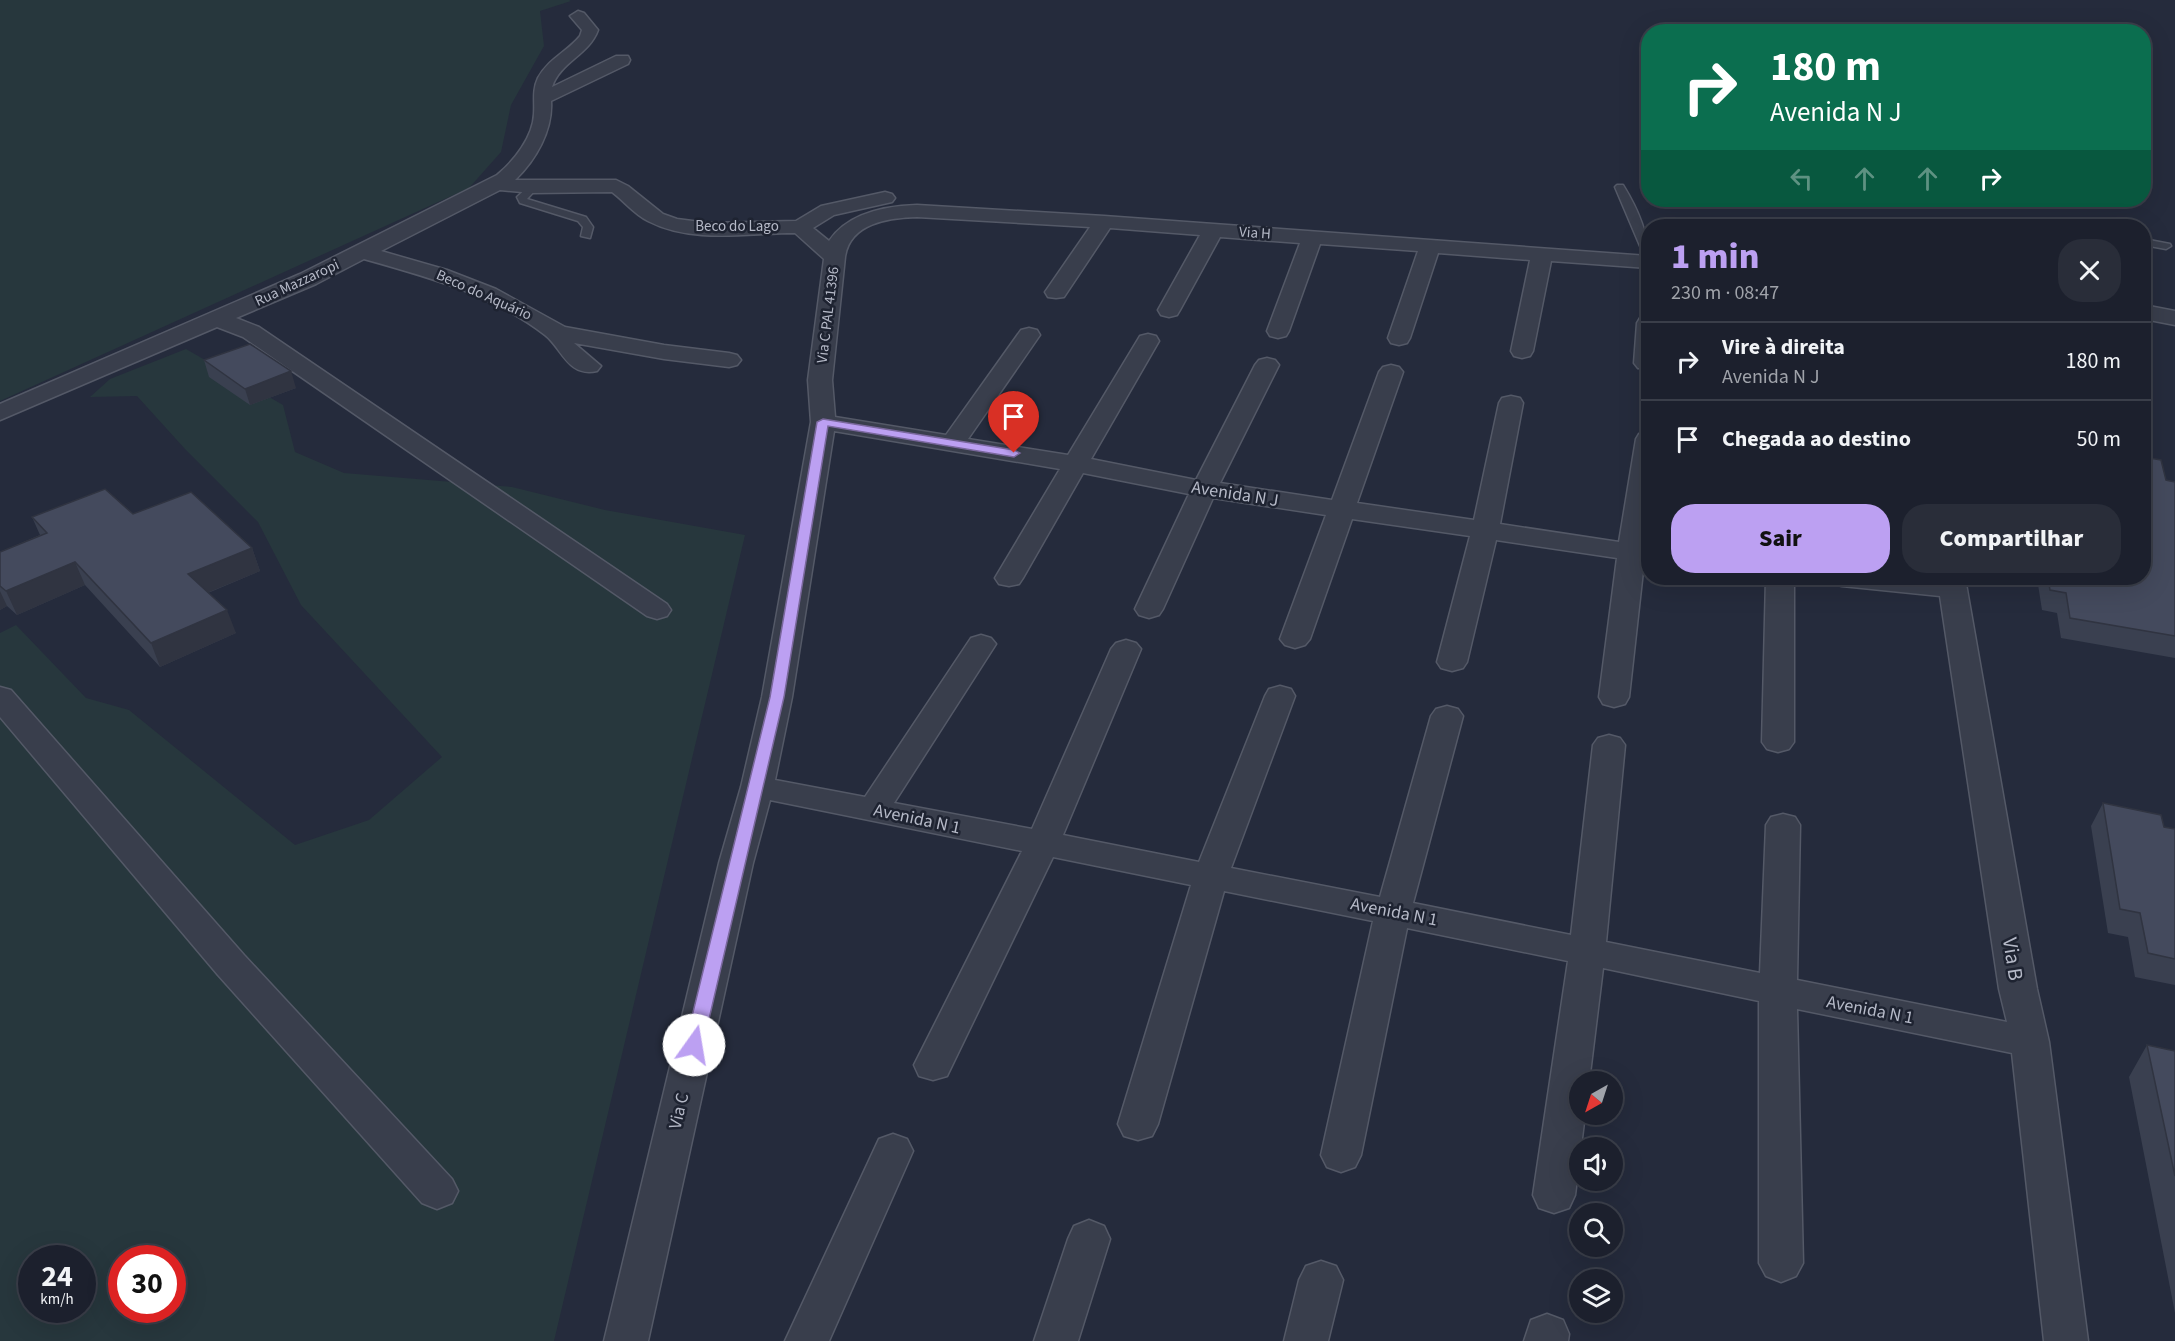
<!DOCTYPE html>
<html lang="pt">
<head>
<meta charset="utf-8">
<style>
  :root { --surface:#1c202d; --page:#292d39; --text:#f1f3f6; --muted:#a0a3aa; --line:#3a3e49; --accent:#bca0f2 }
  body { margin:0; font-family:"Source Sans 3",sans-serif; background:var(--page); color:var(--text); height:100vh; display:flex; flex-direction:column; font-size:22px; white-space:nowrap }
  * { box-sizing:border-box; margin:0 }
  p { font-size:20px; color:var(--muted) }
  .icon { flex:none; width:33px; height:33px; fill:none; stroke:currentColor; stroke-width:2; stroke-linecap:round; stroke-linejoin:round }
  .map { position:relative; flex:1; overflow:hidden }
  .details { position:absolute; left:1641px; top:219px; width:510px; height:366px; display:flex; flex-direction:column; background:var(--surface); border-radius:24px; box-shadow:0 6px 24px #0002,0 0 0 2px var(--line) }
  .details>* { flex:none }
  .top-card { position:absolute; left:1641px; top:24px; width:510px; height:183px; border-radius:24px; box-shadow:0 6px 24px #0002,0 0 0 2px var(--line); background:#0b6e4f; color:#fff; overflow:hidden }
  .needle { width:39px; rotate:219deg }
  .controls { position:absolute; left:1569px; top:1071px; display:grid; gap:12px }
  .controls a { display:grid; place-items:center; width:54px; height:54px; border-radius:50%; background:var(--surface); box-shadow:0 6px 24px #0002,0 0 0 2px var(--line); font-size:30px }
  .speed { position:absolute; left:18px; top:1245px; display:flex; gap:12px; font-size:30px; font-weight:700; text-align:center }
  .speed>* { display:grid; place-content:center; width:78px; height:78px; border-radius:50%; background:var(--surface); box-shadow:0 6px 24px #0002,0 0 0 2px var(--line); line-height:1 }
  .speed small { font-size:15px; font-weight:400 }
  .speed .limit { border:9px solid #d22; background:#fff; color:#111 }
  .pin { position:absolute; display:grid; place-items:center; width:51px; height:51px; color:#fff; margin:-62px -26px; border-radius:50% 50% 50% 0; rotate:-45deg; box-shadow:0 0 6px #0007 }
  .pin .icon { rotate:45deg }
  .me { position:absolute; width:66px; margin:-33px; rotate:13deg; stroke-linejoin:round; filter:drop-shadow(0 0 4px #0008) }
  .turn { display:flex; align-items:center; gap:21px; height:126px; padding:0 30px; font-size:27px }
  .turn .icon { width:78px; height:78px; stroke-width:2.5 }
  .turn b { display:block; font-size:42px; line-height:51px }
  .lanes { display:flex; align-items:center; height:57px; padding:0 30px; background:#0003; justify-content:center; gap:30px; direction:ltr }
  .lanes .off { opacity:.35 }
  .round { display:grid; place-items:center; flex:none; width:63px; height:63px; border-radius:24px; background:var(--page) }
  .headline { display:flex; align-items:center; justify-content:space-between; height:102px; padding:0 30px }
  h1 { font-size:36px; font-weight:800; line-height:45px; color:var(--accent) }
  .button { display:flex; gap:12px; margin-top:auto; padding:12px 30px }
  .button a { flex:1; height:69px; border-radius:24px; background:var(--accent); color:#111; font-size:24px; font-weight:800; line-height:69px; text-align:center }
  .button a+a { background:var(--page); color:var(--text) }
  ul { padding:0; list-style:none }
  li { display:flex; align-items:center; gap:18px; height:78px; padding:0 30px; border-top:2px solid var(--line) }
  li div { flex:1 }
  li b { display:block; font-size:22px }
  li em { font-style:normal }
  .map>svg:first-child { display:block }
  .green { fill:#27373d; fill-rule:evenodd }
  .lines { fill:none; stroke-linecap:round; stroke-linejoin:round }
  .service-casing { stroke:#545967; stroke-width:3 }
  .minor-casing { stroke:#545967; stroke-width:3 }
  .service { fill:#393e4c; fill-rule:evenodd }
  .minor { fill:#393e4c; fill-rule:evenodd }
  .wall { fill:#3a4050 }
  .shaded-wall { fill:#303441 }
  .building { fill:#444a5d; stroke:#303441; stroke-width:1.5 }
  .route { fill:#bca0f2; stroke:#7a689d; stroke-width:1.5 }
  .labels { text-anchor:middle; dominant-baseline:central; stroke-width:5; stroke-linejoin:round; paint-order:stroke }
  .far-street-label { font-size:15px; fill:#b5b9c7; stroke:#1e2331 }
  .street-label { font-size:18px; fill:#b5b9c7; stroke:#1e2331 }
  .near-street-label { font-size:21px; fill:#b5b9c7; stroke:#1e2331 }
</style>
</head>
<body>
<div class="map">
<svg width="2175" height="1341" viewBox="0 0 2175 1341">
  <rect width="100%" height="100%" fill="#252b3c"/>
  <path class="green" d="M0 0H569L571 1 540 11 544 46 511 105 501 152 469 188 0 401Z
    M186 349 283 405 295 452 344 473 512 487 605 510 745 535 554 1341H0V633L16 625 86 698 129 710 295 845 369 820 442 757 301 605 258 522 185 449 137 396 90 397 110 379ZM32 1258H82V1310H32ZM122 1258H172V1310H122Z"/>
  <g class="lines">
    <g class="service-casing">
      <path id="service" d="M530 185 538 187 527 199 586 217 593 227 590 238 581 236 583 227 578 221 520 203 517 197Z
        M1617 185H1623C1636 206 1648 231 1648 256L1643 253 1615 187Z
        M2144 239 2170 244 2171 246 2166 249 2144 245Z"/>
    </g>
    <g class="minor-casing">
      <path id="minor" d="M578 11 584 13 598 30C589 55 560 62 552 87L616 56H628L630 60 628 64 551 101C553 130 536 160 515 180H616L628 186 663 214 677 219 708 223 796 221 821 206 885 192 892 194 895 198 892 202 834 215 813 228 829 241C848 213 885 206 917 205L1104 216 1648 256V268L1551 261 1533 351 1530 356 1522 358 1514 356 1511 351 1530 260 1438 253 1410 338 1407 343 1399 345 1391 343 1388 338 1418 251 1320 244 1289 331 1286 336 1278 338 1270 336 1267 331 1300 243 1220 237 1180 310 1177 315 1169 317 1161 315 1158 310 1200 235 1110 228 1064 297 1056 298 1048 297 1045 292 1090 227 917 217C888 218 850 223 845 257L832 380 835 417 946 435 1021 330 1029 328 1037 330 1040 335 968 439 1068 455 1137 341 1140 336 1148 334 1156 336 1159 341 1091 459 1196 480 1255 365 1259 360 1267 358 1275 360 1279 365 1220 483 1332 500 1379 372 1383 367 1391 365 1399 367 1403 372 1357 503 1474 520 1499 403 1502 398 1511 396 1520 398 1523 403 1500 524 1619 542 1636 439 1639 434 1648 432V525L1646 545 1648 546V562H1644L1629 697 1625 704 1614 707 1603 704 1599 697 1617 558 1496 540 1467 662 1463 668 1452 671 1441 668 1437 662 1470 536 1352 519 1310 639 1305 645 1295 648 1285 645 1280 639 1326 515 1213 498 1163 609 1159 615 1149 618 1139 615 1135 609 1189 494 1083 473 1023 578 1019 584 1009 586 999 584 995 578 1060 469 834 431 792 697 775 780 865 797 971 638 981 635 991 638 996 644 894 803 1032 829 1111 649 1116 643 1126 640 1136 643 1141 649 1063 835 1199 862 1265 696 1269 689 1280 686 1291 689 1295 696 1231 868 1380 897 1431 716 1436 709 1447 706 1458 709 1463 716 1413 903 1571 935 1593 745 1598 738 1609 735 1620 738 1625 745 1606 942 1760 973 1766 825 1771 817 1783 814 1795 817 1800 825 1797 980 2007 1022 1999 989 1940 596 1842 586 1832 584 1828 578H1965L2037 989 2049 1042 2088 1341H2044L2012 1053 1797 1009 1803 1263 1796 1276 1781 1282 1766 1276 1759 1263V1001L1603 968 1589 1082H1580V1114H1585L1575 1195 1569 1208 1554 1213 1539 1208 1533 1195 1568 961 1407 928 1361 1155 1355 1167 1341 1172 1327 1167 1321 1155 1373 921 1224 891 1158 1124 1152 1136 1138 1140 1124 1136 1118 1124 1191 885 1053 857 947 1076 933 1080 919 1076 914 1065 1022 851 770 800 753 863 648 1341H604L719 863 741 787 762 697 811 422 808 380 824 259 795 233C747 233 692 244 648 221 634 214 624 201 612 192L533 193 500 190 381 251 447 270 496 289 565 327 664 345 729 353 737 355 741 360 737 365 729 367 664 359 574 343 601 366 597 371C568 378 561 347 545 335 494 295 425 276 364 259L316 284 236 318 259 327 667 604 671 610 667 616 657 619 647 616 243 337 217 327 0 420V404L300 274 497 175C514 161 533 137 534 114 535 101 532 91 538 78 548 59 567 52 580 36L582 30 570 16Z
        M2144 305 2175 311V325L2144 319Z
        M1648 316V369L1638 368 1634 363 1637 323 1640 318Z
        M1766 578H1794V742L1789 749 1778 752 1767 749 1762 742Z
        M0 687 11 690 244 955 452 1179 458 1191 452 1203 437 1209 422 1203 218 975 0 717Z
        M893 1134 907 1139 913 1151 829 1341H785L879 1139Z
        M1089 1220 1104 1226 1110 1239 1078 1341H1034L1068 1239 1074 1226Z
        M1321 1261 1336 1266 1343 1280 1328 1341H1284L1299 1280 1306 1266Z
        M1547 1314 1563 1320 1569 1334 1568 1341H1524L1531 1320Z"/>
    </g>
    <use href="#service" class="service"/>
    <use href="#minor" class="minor"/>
  </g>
  <path class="wall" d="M204 360 296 388 250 405 209 377Z
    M2166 480 2175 482V658L2061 638 2057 613 2042 610 2037 578H2144Z
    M133 514 252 548 260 571 208 593 236 633 160 667 85 585 17 615 7 606 0 610V552L40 535 32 517Z
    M2103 803 2164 827 2175 829V985L2135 977 2128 937 2108 933 2091 826Z
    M2147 1045 2175 1051V1313L2129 1077Z"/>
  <path class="shaded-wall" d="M291 371 296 388 250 405 245 389Z
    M252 548 260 571 197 597 188 574Z
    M75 562 85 585 17 615 6 591Z
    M0 591 7 606 0 610Z
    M227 610 236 633 160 667 151 643Z"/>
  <path class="building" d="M250 344 291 371 245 389 204 360Z
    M2144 457 2161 460 2166 480 2175 482V636L2070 618 2066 593 2050 590 2048 578H2144Z
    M105 489 133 514 191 492 252 548 188 574 227 610 151 643 75 562 6 591 0 586V552L47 533 32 517Z
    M2103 803 2161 815 2164 827 2175 829V959L2148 953 2140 913 2120 909Z
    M2147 1045 2175 1051V1176Z"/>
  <path class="route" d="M823 419 1014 450 1020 453 1014 457 828 426 784 697 703 1045 700 1050 694 1052 688 1050 685 1045 770 697 817 422Z"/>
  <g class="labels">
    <g class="far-street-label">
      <text x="737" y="226">Beco do Lago</text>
      <text transform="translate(1255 233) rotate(4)">Via H</text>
      <text transform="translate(297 283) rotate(-25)">Rua Mazzaropi</text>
      <text transform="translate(484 295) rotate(24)">Beco do Aquário</text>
      <text transform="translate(828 315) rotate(-83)">Via C PAL 41396</text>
    </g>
    <g class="street-label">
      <text transform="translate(1235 494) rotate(9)">Avenida N J</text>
      <text transform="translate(917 819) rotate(12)">Avenida N 1</text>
      <text transform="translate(1394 912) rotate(11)">Avenida N 1</text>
      <text transform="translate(1870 1010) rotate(11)">Avenida N 1</text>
      <text transform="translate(679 1111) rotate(-77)">Via C</text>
    </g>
    <g class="near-street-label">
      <text transform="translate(2013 959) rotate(81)">Via B</text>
    </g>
  </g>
</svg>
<div class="controls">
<a><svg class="needle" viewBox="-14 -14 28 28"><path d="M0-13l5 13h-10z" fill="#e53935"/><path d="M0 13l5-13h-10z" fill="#a0a3aa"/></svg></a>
<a><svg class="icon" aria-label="sound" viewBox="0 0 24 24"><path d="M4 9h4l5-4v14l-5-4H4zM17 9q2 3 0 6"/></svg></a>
<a><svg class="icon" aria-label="search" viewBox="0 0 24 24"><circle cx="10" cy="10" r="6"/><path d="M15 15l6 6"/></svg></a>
<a><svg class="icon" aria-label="layers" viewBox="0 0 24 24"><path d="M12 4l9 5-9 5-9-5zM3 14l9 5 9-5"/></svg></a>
</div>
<div class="speed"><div>24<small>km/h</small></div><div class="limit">30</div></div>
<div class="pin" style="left:1014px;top:453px;background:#d93025"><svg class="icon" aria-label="arrive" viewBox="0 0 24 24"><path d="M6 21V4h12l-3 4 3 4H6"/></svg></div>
<svg class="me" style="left:694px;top:1045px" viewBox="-20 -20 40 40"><circle r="19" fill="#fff"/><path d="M0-13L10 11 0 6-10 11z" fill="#bca0f2"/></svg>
<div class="top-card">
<div class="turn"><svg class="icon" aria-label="right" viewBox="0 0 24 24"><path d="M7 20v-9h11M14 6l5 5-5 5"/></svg><div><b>180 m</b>Avenida N J</div></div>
<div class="lanes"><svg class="icon off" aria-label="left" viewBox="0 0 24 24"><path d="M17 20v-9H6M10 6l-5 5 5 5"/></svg><svg class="icon off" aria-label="ahead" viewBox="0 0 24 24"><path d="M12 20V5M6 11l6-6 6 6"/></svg><svg class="icon off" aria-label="ahead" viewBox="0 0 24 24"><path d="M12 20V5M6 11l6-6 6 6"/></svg><svg class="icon" aria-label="right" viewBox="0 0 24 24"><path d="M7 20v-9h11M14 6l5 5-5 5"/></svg></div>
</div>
<section class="details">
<div class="headline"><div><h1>1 min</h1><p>230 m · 08:47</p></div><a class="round"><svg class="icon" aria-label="close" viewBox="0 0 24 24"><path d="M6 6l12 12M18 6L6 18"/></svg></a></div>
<ul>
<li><svg class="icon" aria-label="right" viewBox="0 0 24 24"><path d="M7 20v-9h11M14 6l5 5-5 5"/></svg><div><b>Vire à direita</b><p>Avenida N J</p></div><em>180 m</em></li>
<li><svg class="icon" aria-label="arrive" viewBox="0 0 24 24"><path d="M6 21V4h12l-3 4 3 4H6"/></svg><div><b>Chegada ao destino</b></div><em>50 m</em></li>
</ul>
<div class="button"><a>Sair</a><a>Compartilhar</a></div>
</section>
</div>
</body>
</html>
